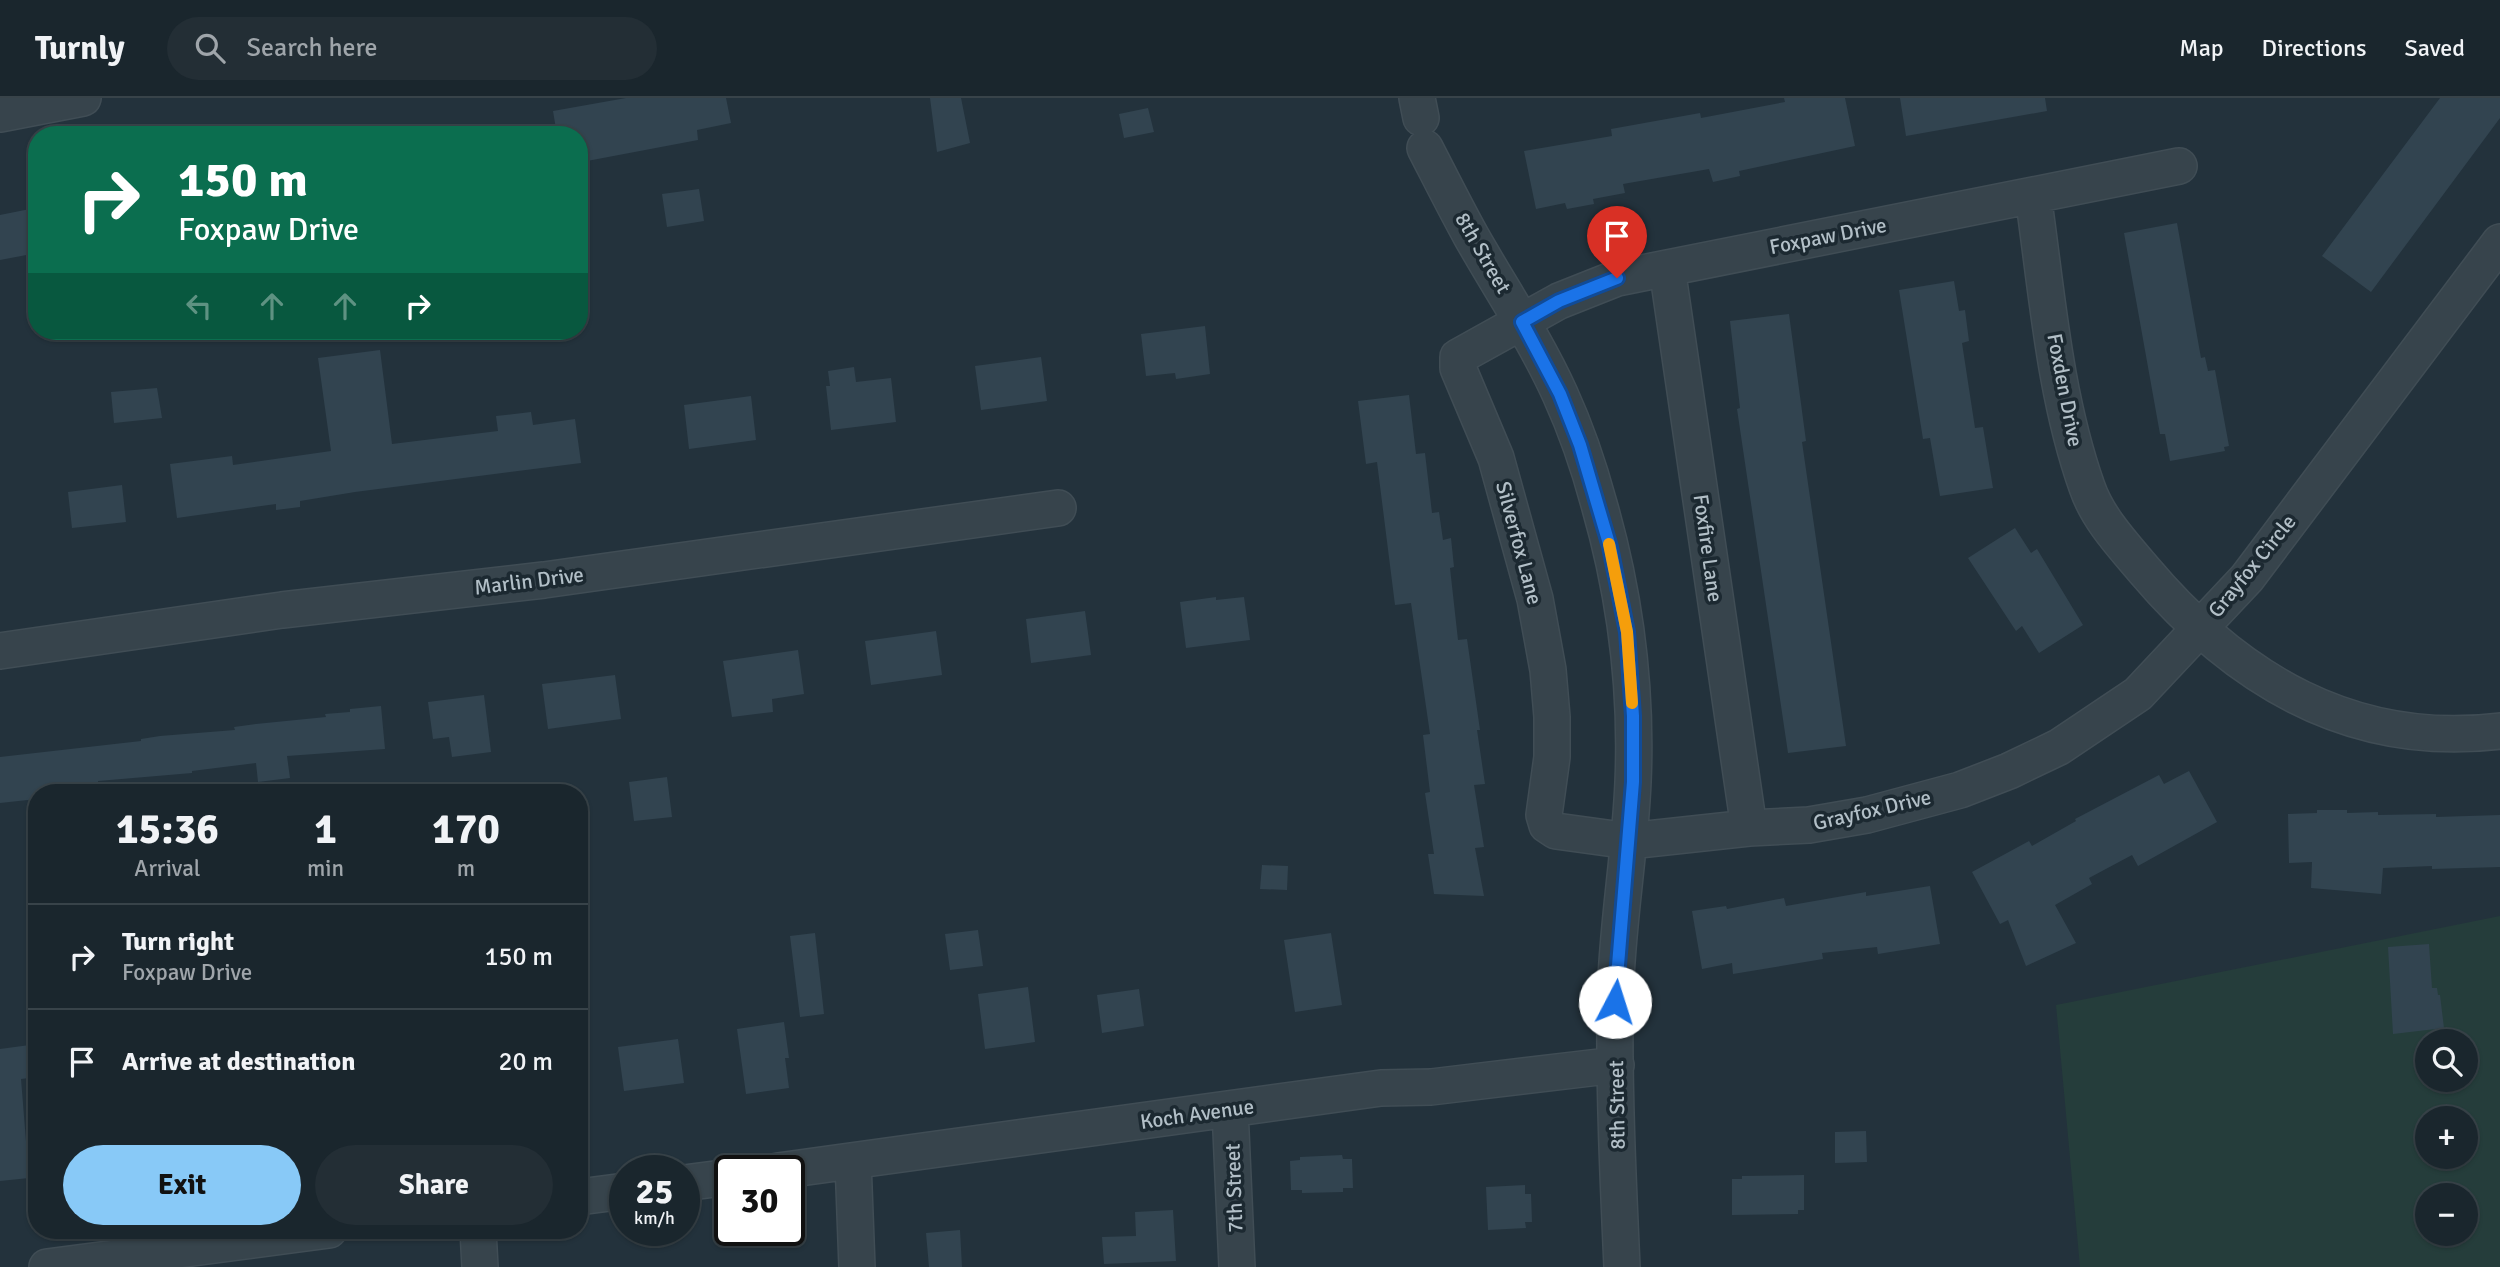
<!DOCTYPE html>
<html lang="en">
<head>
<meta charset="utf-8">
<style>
  :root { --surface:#1a262d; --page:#232e35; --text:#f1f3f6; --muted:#9fa5aa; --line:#384349; --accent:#88c9f7 }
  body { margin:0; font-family:Signika,sans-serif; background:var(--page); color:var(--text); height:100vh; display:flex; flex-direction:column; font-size:26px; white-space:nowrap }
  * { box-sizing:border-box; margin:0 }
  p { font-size:23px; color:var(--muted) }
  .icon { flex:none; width:38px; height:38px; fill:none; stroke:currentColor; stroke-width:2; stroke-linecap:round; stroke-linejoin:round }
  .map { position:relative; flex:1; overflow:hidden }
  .panel { position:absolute; left:28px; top:686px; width:560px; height:455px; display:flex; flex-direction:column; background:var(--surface); border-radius:28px; box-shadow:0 2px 5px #0004,0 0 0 2px var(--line) }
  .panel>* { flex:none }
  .top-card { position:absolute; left:28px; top:28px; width:560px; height:214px; border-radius:28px; box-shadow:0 2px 5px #0004,0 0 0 2px var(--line); background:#0b6e4f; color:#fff; overflow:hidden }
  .tools { position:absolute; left:2415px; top:931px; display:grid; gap:14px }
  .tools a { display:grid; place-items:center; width:63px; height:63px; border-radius:50%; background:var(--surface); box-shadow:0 2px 5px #0004,0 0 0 2px var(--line); font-size:35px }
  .speed { position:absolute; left:609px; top:1057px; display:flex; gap:14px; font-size:35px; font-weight:700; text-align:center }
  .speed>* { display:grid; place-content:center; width:91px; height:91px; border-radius:50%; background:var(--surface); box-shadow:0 2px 5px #0004,0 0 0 2px var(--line); line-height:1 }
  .speed small { font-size:18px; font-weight:400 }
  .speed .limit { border:4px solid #111; border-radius:10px; background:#fff; color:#111 }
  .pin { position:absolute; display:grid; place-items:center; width:60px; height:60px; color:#fff; margin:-72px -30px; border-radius:50% 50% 50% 0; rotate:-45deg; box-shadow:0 0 7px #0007 }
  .pin .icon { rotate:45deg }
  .me { position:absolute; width:77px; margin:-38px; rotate:5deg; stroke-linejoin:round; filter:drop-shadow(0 0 5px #0008) }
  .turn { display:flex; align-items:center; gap:24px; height:147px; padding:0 35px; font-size:32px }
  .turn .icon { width:91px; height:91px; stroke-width:2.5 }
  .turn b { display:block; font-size:49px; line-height:60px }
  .lanes { display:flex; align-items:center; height:66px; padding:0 35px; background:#0003; justify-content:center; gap:35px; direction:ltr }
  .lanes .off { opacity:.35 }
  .eta { display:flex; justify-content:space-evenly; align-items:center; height:119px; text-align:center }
  .eta b { font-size:42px; font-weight:800; line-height:49px }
  .action { display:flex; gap:14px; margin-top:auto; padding:14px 35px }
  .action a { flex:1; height:80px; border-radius:42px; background:var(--accent); color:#111; font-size:28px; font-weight:800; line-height:80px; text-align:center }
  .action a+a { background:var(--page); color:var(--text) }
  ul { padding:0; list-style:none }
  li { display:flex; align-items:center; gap:21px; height:105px; padding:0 35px; border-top:2px solid var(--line) }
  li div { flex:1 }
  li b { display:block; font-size:26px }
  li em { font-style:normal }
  header { display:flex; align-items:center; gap:42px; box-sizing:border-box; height:98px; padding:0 35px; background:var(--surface); border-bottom:2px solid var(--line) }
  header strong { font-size:33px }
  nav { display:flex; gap:38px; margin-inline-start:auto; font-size:24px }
  .search { width:490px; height:63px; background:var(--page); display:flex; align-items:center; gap:18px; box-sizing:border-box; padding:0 24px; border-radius:38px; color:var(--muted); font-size:26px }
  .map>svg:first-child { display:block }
  .green { fill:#253d3b; fill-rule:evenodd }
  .building { fill:#324450 }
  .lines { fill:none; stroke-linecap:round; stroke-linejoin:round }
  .minor-casing { stroke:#404d55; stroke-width:38 }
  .minor { stroke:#37444c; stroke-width:35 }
  .route-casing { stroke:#114b97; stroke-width:18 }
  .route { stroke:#1a73e8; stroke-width:12 }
  .slow { stroke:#f59e0b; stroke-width:12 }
  .labels { text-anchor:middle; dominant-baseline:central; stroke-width:7; stroke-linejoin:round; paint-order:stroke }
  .street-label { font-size:21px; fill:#b2bfc7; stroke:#1c2931 }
</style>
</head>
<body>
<header>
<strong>Turnly</strong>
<div class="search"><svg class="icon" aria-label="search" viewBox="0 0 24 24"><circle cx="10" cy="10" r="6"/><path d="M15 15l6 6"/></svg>Search here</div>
<nav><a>Map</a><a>Directions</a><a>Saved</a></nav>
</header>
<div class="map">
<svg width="2500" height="1169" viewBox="0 0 2500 1169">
  <rect width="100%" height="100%" fill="#23323c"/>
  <path class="green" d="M2500 818V1169H2080L2056 907ZM2427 943H2466V982H2427ZM2427 1020H2466V1059H2427ZM2427 1097H2466V1136H2427Z"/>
  <path class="building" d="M626 0H726L731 25 697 32 698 42 587 63 585 51 579 52V37H557L553 13Z
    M930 0H961L970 45 937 54Z
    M1784 0H1845L1855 48 1739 73 1740 78 1713 84 1709 71 1623 86 1625 95 1593 101 1594 106 1567 111 1565 105 1536 111 1524 53 1612 38 1611 31 1700 15 1701 20 1785 4Z
    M1900 0H2045L2047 13 1906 38Z
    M2440 0H2500V20L2371 194 2322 158Z
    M1148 10 1154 34 1124 40 1119 16Z
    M699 91 704 123 667 129 662 96Z
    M30 111 37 155 0 162V117Z
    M2177 125 2201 260 2205 259 2208 273 2215 272 2229 348 2224 349 2225 353 2170 363 2165 336H2160L2124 135Z
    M1954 183 1959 213 1965 212 1969 243 1962 245 1975 330 1983 329 1993 390 1940 398 1930 340 1923 341 1899 192Z
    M1789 216 1806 343 1802 344 1846 648 1788 655 1737 311 1740 310 1730 223Z
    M1205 228 1210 276 1176 281 1175 275 1146 278 1141 236Z
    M380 252 392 346 498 333 496 318 531 314 533 327 575 321 581 365 355 394 300 403V409L276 412V406L177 420 170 366 232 358 233 367 331 353 318 260Z
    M1041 259 1047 303 981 312 975 268Z
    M854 269 856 284 891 280 896 324 831 332 826 288H830L828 273Z
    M157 290 162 320 114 325 111 294Z
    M1409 297 1416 356 1425 355 1432 415 1439 414 1443 442 1451 440 1454 469 1450 470 1458 542 1467 541 1480 632H1477L1485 686 1474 687 1484 749 1475 750 1484 798 1434 796 1428 756H1434L1425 695 1430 694 1423 637 1430 636 1411 505 1395 507 1377 364 1366 366 1358 303Z
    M751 298 756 342 689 351 684 307Z
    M122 387 126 424 72 430 68 394Z
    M2015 430 2031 455 2037 451 2083 527 2039 555 2022 528 2016 533 1968 460Z
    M1216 499V502L1244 499 1250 542 1186 550 1180 504Z
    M1085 513 1091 557 1031 565 1026 521Z
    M936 533 942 577 871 587 865 543Z
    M798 552 804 596 772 601 773 614 732 619 723 563Z
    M615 577 621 621 548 631 542 586Z
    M484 597 491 654 452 659 449 639 433 641 428 604Z
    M381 608 385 651 287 658 290 680 258 684 256 665 192 673V675L98 683 99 695H37V701L0 705V659L141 643V641L160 638 235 632 234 629 256 626 326 619 325 616 350 614V611Z
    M2189 673 2217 724 2138 768 2132 757 2089 780 2092 786 2055 807 2076 845 2026 868 2008 822 2000 826 1972 774 2029 743 2032 748 2076 723 2075 721 2159 677 2164 686Z
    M667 679 672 719 634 723 629 684Z
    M2317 712H2347V715L2378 714V717L2436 716V719L2500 717V769L2432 771V768L2383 770 2381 796 2311 790 2312 764 2289 765 2288 716 2317 715Z
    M1262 767 1288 768 1287 792 1260 791Z
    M1930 788 1940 846 1878 856 1877 849 1822 855 1823 861 1733 876 1732 865 1702 871 1692 813 1726 808 1727 811 1784 800 1786 808 1866 794V798Z
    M978 832 983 868 950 872 945 836Z
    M815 835 824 916 800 919 790 838Z
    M1331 835 1342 907 1295 914 1284 842Z
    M2429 846 2432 890H2437L2438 897H2440L2444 930 2393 936 2388 849Z
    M1028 889 1035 944 985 951 978 896Z
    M1139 891 1144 928 1102 935 1097 897Z
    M784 924 789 960H785L789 990 746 996 737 931Z
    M678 941 684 985 624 993 618 949Z
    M37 946V979L21 981 29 1080 0 1083V951Z
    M1866 1033 1867 1064 1835 1065V1034Z
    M1342 1057 1343 1061H1352L1353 1090H1343V1094L1302 1095V1092H1291L1290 1063 1300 1062V1059Z
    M1804 1077V1112H1798V1116L1732 1117V1081H1742V1078Z
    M1525 1087V1096H1531L1532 1124H1525L1526 1130 1488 1132 1486 1089Z
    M1173 1112 1176 1163 1104 1166 1102 1139 1136 1138 1135 1114Z
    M960 1132 962 1169H929L926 1135Z"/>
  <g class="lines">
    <g class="minor-casing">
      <path id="minor" d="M1417 0 1421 20
        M0 16 83 0
        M1425 50C1440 79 1455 109 1471 138 1501 191 1535 241 1560 296 1576 331 1589 369 1599 406 1625 496 1637 591 1633 684 1630 758 1616 832 1615 906 1614 993 1618 1081 1622 1169
        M2179 68 1617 180 1559 203 1458 259V270L1496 360 1535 501 1548 572 1552 619V659L1544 717 1547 727 1556 733 1629 743 1749 730 1809 727 1867 717 1960 692 2009 673 2059 649 2138 596 2247 480 2500 144
        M2033 97C2047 194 2054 296 2087 389 2098 421 2123 447 2144 472 2237 582 2352 651 2500 633
        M1667 170 1749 730
        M0 553 282 512 544 482 1058 410
        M1230 1011 1237 1169
        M853 1063 857 1169
        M778 1073 1381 990 1431 989 1616 967
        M684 1085 730 1079
        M579 1099 625 1093
        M478 1132 480 1169
        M47 1169 329 1132"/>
    </g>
    <use href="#minor" class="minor"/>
  </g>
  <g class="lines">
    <g class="route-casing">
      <path id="route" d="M1615 904 1633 684V618L1627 534 1610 449 1580 347 1560 296 1522 224 1559 203 1617 180"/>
    </g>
    <use href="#route" class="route"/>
    <path class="slow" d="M1609 446 1627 534 1632 605"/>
  </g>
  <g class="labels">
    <g class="street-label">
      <text transform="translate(1828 138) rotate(-11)">Foxpaw Drive</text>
      <text transform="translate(1483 155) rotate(60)">8th Street</text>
      <text transform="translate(2065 292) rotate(79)">Foxden Drive</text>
      <text transform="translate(1519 445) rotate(75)">Silverfox Lane</text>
      <text transform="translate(1708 450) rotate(82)">Foxfire Lane</text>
      <text transform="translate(2252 468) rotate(-51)">Grayfox Circle</text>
      <text transform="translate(529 483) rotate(-7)">Marlin Drive</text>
      <text transform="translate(1872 712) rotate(-13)">Grayfox Drive</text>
      <text transform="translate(1617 1007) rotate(-91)">8th Street</text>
      <text transform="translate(1197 1016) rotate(-8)">Koch Avenue</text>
      <text transform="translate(1234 1090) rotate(-92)">7th Street</text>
    </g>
  </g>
</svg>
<div class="tools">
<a><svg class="icon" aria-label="search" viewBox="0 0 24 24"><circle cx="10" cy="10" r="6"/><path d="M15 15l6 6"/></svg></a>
<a>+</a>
<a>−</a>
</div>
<div class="speed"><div>25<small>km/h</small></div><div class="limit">30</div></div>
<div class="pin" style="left:1617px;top:180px;background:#d93025"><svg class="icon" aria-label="arrive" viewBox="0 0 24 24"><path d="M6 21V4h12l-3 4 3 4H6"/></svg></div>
<svg class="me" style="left:1615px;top:904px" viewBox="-20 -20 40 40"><circle r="19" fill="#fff"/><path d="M0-13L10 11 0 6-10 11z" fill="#1a73e8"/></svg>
<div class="top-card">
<div class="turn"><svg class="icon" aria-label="right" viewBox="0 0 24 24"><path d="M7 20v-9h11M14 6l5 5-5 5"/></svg><div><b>150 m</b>Foxpaw Drive</div></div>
<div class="lanes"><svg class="icon off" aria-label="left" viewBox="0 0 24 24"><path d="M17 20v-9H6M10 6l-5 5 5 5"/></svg><svg class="icon off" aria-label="ahead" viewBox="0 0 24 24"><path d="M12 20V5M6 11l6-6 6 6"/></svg><svg class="icon off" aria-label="ahead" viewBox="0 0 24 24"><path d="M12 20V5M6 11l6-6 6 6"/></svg><svg class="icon" aria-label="right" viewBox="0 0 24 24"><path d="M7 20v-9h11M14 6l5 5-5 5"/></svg></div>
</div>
<section class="panel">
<div class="eta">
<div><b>15:36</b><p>Arrival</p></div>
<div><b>1</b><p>min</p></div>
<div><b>170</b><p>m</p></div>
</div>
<ul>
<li><svg class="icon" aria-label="right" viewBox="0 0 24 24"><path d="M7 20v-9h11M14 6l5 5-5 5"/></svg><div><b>Turn right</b><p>Foxpaw Drive</p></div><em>150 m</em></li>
<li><svg class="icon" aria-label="arrive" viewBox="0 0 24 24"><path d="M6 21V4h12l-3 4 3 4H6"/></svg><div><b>Arrive at destination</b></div><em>20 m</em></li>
</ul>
<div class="action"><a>Exit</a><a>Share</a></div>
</section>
</div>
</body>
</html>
